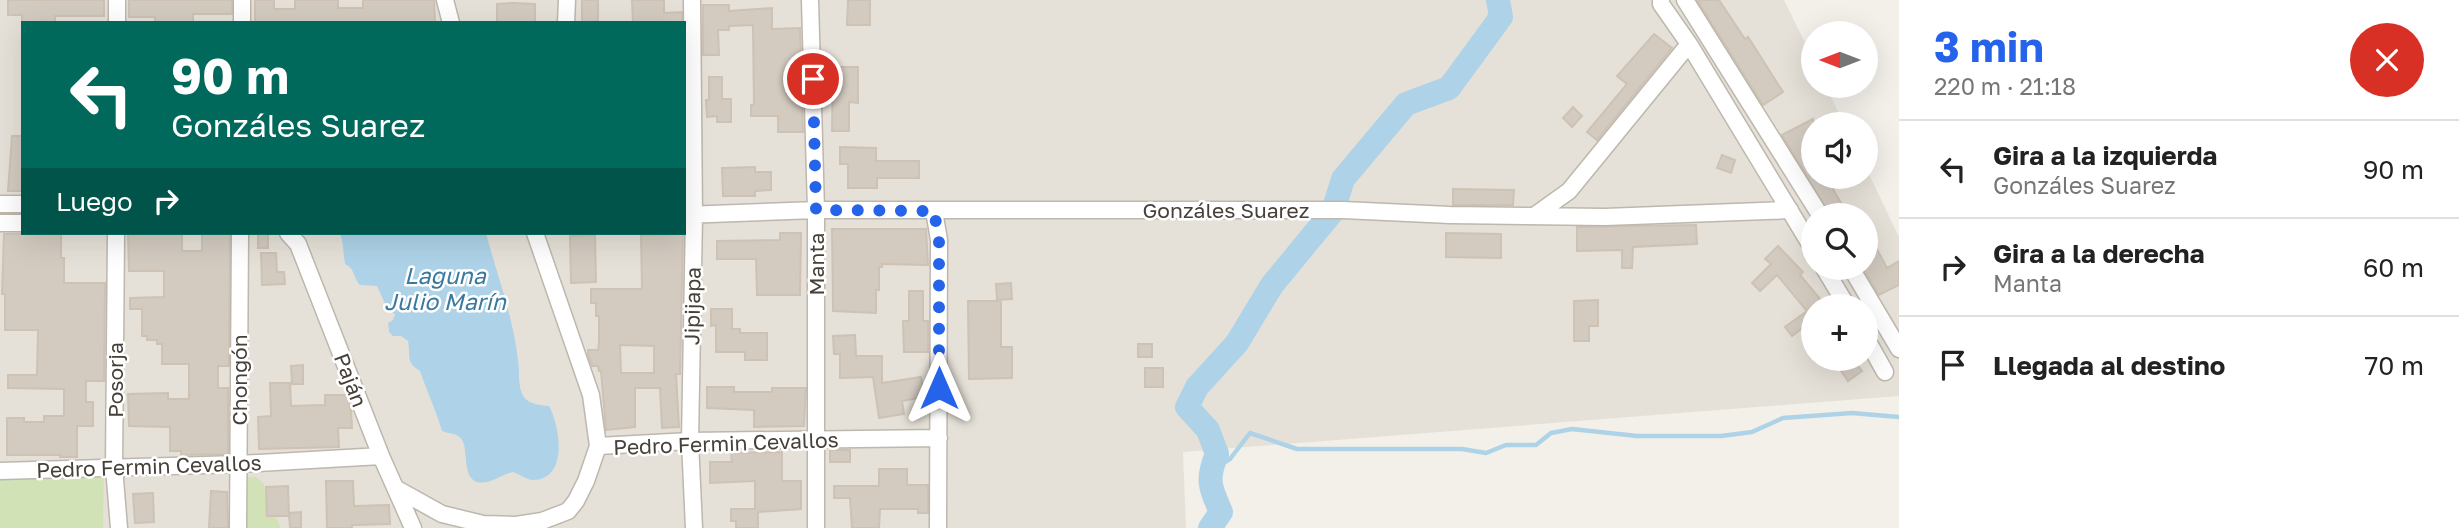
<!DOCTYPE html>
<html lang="es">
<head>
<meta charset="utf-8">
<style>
  :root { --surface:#fff; --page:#f2f2f2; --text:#222; --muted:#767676; --line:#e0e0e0; --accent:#2563eb }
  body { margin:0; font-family:"Golos Text",sans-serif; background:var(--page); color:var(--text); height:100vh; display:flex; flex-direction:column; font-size:26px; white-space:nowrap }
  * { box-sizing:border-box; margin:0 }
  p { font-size:23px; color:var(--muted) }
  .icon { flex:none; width:38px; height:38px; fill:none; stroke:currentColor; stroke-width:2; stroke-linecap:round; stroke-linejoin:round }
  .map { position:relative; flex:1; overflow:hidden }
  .drawer { display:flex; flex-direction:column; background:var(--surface); width:560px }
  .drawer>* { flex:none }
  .banner { position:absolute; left:21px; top:21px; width:665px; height:214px; border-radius:0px; box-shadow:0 7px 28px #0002; background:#00695c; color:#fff; overflow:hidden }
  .needle { width:46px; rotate:270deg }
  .fabs { position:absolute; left:1801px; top:21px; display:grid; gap:14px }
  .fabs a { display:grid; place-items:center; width:77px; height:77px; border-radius:50%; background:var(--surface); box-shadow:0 7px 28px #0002; font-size:35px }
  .pin { position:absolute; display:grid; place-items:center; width:60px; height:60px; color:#fff; margin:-30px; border:4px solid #fff; border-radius:50%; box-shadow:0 2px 7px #0007 }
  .me { position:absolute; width:77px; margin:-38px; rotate:0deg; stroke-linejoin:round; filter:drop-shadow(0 0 5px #0008) }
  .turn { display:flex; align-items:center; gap:24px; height:147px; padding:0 35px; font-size:32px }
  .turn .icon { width:91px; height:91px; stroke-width:2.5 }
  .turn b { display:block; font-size:49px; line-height:60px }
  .then { display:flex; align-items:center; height:66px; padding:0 35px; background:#0003; gap:14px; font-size:26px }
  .round { display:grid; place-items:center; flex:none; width:74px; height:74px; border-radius:37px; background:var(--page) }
  .headline { display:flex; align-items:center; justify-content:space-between; height:119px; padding:0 35px }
  h1 { font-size:42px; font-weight:700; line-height:52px; color:var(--accent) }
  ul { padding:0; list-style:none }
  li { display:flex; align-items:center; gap:21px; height:98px; padding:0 35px; border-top:2px solid var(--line) }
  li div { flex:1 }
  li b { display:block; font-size:26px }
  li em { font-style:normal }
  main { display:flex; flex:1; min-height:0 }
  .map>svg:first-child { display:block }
  .residential { fill:#e6e1d8; fill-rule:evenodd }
  .green { fill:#d1e2b7 }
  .water { fill:#aed3e8 }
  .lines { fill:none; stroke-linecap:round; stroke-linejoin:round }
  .stream { stroke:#aed3e8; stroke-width:4.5 }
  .river { stroke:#aed3e8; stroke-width:24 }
  .building { fill:#d3cbc0; stroke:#cdc2b4; stroke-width:2; fill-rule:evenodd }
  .minor-casing { stroke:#bdb7ad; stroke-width:19 }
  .minor { stroke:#fff; stroke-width:16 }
  .route { stroke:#2563eb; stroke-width:12; stroke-dasharray:0 21.6 }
  .labels { text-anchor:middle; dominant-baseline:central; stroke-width:5; stroke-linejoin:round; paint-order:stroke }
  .street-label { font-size:21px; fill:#464039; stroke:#fff }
  .water-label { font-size:23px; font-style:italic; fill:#3c799e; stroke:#fff }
</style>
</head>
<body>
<main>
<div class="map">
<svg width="1899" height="528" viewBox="0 0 1899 528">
  <rect width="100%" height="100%" fill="#f3f0ea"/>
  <path class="residential" d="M0 0H1784L1813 59V86H1826L1844 124H1813V177H1866V168L1899 237V396L1183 452 1186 528H0ZM23 23H684V233H23ZM1813 215H1866V268H1813ZM1813 306H1866V359H1813Z"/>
  <path class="green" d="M104 472 103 528H0V477Z
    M245 477H256L264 484 265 494 281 528H245Z"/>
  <path class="water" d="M340 233H486C497 275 513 316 518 360 520 371 517 387 524 397 530 405 541 405 549 406 560 426 569 479 533 480 527 480 519 474 513 472 504 474 496 480 487 482 459 487 470 453 462 440 458 433 449 434 442 431 436 410 427 392 420 371 405 362 411 356 408 341L401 336H393L389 332 388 323 393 320 395 314 388 310 377 286 360 285C353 278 356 270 345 264 343 253 344 244 340 233Z"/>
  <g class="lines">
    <path class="stream" d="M1210 471 1230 459 1250 433 1297 449H1462L1486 453 1506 445H1536L1551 433 1572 429 1637 436H1721L1752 432 1783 418 1852 413 1899 417"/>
    <path class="river" d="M1210 528 1221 512C1210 487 1206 480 1217 454L1208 430 1187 407 1197 387 1237 343 1272 285 1333 211 1343 179 1406 104 1449 88 1501 17 1498 0"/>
  </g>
  <path class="building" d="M8 0H104V16H55V23H22V15H8Z
    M129 0H232V14H193V23H155V17H129Z
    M255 0H274V9H295V0H338V8H363V0H434L435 23H255Z
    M582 0H598V21L582 22Z
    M632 0H664V13L682 12V23H633Z
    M848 0H870V25H847Z
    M1697 0H1719L1745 39 1748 37 1783 92 1763 105Z
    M513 3 535 4V23H497V4Z
    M703 5H729V11L772 8V29L800 28 803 132H778V116H751V105H754L753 25 729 26V30H718L719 55H703Z
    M1654 34 1672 48 1597 140 1587 132 1627 84 1617 76Z
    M833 67H858V103L849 102V131H832Z
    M709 77H722V99H731V122H717V116L707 117 706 100H709Z
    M1573 107 1582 116 1572 127 1563 118Z
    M1813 119V177H1826L1848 215H1830L1782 135Z
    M12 136H23V191H8Z
    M840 147 876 148V161H919V178H877V188H848V164H840Z
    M1722 155 1735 160 1731 173 1717 168Z
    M755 167V172H771V190L755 191V196H723L722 168Z
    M1453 189 1514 190 1513 205H1453Z
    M1696 225 1697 244 1633 247 1632 268H1622V250L1577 251V227Z
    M832 229H926L928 265 882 264V267H879V290H876V313L833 311Z
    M1866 229 1887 268 1899 261V285L1879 295 1863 268H1866Z
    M61 233V258H64V283H105L104 381H86V402H93V426H77V457H60V455H7V418H24V422H44V416H64V389L8 388V375H37L38 330H5V294H2L4 234Z
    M128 233H182V251H202V233H230L229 366H218V388H228V454L181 455V451H170V427L129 426 128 394 168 393V399H189V364H162V344H157V340H147V336H142V309H130V298L164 297V271H129Z
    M258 233H268V248H258Z
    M780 233H801L800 295H757L756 259H717V241L780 240Z
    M1446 233 1501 234V258L1446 257Z
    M683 234 680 374H676L679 427 662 428 660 388H635V427L606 430 601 371H599L598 366H592L588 354V350H598L599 342V316H596V303H591V289H642L641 235ZM620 345 654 346V373H621Z
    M595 235 596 282 571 283 570 236Z
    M1778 246 1803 272 1800 275 1826 306H1813V320L1792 336 1785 327 1807 311 1777 275 1760 291 1752 283 1771 264 1765 259Z
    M261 253H276L277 272H284L285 284 262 285Z
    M1011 283 1012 299 997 300 996 284Z
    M909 291H923V321H928V352H904L903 321H909Z
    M1598 300V326H1589V341H1574V301Z
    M968 301H1001V347H1012V378L969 379Z
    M711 309H732V329H740V333H767V360H745V352H716V325L711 326Z
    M855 335 856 356H882V383L921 377 924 397 902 401 904 414 879 418 873 377 840 378V354H834L833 336Z
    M1138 344H1152V357H1138Z
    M1833 359H1853L1862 371 1848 381Z
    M303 365V384H292L291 366Z
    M1145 368H1163V387H1145Z
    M270 383H290L291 406 325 405V395H346L351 409 352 428H338L339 447 259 449 258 417 271 416Z
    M707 387H734V392H772V388H806L804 426 754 427V410L707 408Z
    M830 450H850V462H830Z
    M782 452V481H801V509L758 512V528H736V521H731V509H755V481L710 483V462H732L731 453Z
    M879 469H907V485H928V513H918V509H880L879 528H852L850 498H834V486H879Z
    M326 481H353L354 506 389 505 390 524 352 525V528H327Z
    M288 486 289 516H267L266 487Z
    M211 491 227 492 228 528H209Z
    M153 493 154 522 135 523 133 494Z
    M301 512V528H290L289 513Z"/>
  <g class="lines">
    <g class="minor-casing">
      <path id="minor" d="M445 0 451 23
        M692 0 694 215 690 441 694 528
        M810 0 816 210V528
        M1661 0V4L1689 44 1813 249
        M1685 0 1820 215
        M117 23V0
        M242 23V0
        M566 23 567 0
        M0 204H23
        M934 211 939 240 938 528
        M684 215 816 210H1343L1450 215 1605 217 1790 210
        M1534 216 1569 191 1689 44
        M0 223H23
        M116 233 114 467 119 528
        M288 233 298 244 381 456 413 528
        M1824 268 1847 306
        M1851 268 1899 349
        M1866 338 1885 372
        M598 446 690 441 939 438
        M0 471 239 464 381 456
        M397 489 442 514 483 524 516 525 542 521 568 511 576 501 586 481 598 446 591 395 535 233
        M238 528 240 233"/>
    </g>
    <use href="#minor" class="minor"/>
  </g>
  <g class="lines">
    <path class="route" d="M813 79 816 210 934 211 939 240V388"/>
  </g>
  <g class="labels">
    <g class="street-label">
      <text x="1226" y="210">Gonzáles Suarez</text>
      <text transform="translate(816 264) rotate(-90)">Manta</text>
      <text transform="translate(692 306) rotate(-89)">Jipijapa</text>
      <text transform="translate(115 380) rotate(-90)">Posorja</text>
      <text transform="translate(239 380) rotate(-90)">Chongón</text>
      <text transform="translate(351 380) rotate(69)">Paján</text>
      <text transform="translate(726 443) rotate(-2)">Pedro Fermin Cevallos</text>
      <text transform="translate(149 466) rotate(-2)">Pedro Fermin Cevallos</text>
    </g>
    <g class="water-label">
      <text x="445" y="275">Laguna<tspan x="445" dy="26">Julio Marín</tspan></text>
    </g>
  </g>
</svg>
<div class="fabs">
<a><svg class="needle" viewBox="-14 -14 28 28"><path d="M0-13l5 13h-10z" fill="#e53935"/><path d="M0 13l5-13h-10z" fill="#767676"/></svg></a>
<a><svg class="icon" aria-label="sound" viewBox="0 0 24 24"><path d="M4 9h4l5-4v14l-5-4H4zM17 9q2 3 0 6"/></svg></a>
<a><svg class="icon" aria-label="search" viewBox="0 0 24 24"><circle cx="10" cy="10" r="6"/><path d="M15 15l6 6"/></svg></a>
<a>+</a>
</div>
<div class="pin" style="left:813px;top:79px;background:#d93025"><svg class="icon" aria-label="arrive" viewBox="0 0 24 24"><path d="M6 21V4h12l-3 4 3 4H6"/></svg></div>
<svg class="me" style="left:939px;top:388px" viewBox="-20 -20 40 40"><path d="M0-17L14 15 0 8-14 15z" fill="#2563eb" stroke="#fff" stroke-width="4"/></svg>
<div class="banner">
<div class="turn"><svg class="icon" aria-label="left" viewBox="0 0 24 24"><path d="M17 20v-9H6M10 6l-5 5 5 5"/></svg><div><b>90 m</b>Gonzáles Suarez</div></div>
<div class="then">Luego<svg class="icon" aria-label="right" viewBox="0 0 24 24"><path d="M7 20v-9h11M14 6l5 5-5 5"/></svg></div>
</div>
</div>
<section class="drawer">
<div class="headline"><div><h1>3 min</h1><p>220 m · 21:18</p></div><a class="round" style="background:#d93025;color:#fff"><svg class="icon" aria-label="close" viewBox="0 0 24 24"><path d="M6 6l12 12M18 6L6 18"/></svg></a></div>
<ul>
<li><svg class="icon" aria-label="left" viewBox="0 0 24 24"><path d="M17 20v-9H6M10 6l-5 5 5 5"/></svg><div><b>Gira a la izquierda</b><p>Gonzáles Suarez</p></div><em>90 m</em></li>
<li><svg class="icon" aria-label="right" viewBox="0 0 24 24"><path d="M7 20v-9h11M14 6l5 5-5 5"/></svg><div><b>Gira a la derecha</b><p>Manta</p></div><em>60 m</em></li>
<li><svg class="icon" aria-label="arrive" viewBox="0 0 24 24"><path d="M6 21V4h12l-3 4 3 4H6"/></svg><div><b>Llegada al destino</b></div><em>70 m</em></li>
</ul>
</section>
</main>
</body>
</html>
